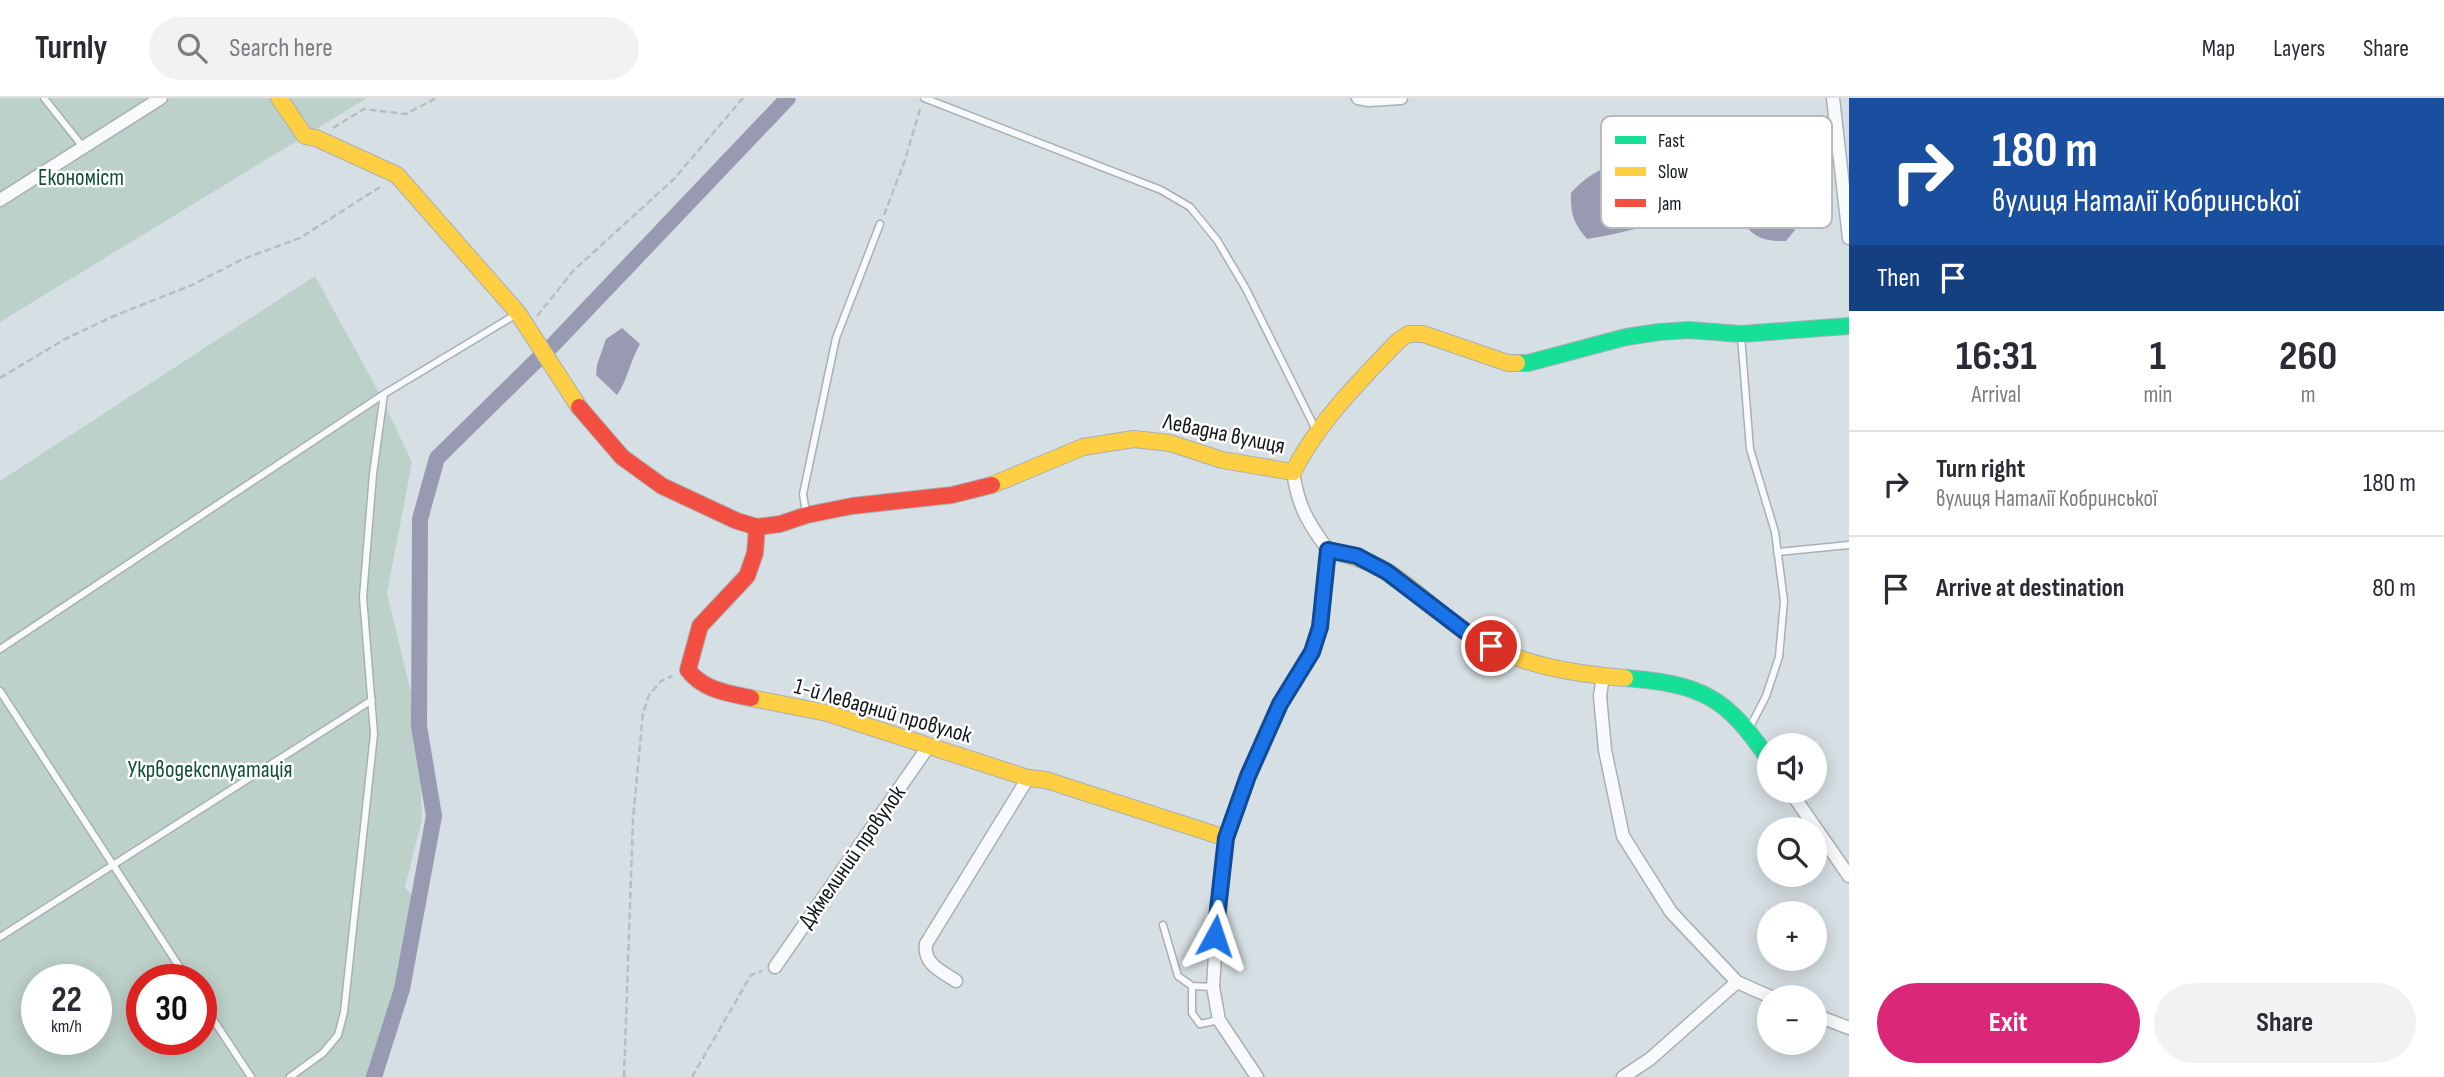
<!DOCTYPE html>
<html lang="en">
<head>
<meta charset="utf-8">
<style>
  :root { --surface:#fff; --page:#f2f2f3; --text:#2b2b33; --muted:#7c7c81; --line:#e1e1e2; --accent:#db2777 }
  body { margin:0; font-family:"Sofia Sans Condensed",sans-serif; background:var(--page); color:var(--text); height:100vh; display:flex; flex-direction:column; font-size:26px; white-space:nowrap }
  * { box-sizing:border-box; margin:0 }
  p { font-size:23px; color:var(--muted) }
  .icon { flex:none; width:38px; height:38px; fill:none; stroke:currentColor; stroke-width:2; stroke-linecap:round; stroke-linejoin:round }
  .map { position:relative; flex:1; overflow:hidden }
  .drawer { display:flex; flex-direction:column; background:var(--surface); width:595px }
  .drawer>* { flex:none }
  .hud { background:#1a4fa0; color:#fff; overflow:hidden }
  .tools { position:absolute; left:1757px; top:635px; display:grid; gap:14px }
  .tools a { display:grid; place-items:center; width:70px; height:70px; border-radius:50%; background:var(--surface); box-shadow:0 4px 18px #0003; font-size:35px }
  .speed { position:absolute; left:21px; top:866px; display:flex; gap:14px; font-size:35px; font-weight:700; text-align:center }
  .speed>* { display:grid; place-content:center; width:91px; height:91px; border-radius:50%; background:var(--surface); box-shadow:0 4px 18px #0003; line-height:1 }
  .speed small { font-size:18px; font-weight:400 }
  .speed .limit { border:10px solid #d22; background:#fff; color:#111 }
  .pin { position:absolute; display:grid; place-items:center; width:60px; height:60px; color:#fff; margin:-30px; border:4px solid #fff; border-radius:50%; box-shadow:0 2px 7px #0007 }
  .me { position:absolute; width:77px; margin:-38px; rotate:5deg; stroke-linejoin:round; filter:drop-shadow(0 0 5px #0008) }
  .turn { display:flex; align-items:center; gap:24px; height:147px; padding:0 28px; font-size:32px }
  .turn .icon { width:91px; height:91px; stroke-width:2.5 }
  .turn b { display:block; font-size:49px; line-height:60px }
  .then { display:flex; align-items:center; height:66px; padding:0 28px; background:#0003; gap:14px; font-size:26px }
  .eta { display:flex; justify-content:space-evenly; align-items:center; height:119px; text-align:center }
  .eta b { font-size:42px; font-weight:700; line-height:49px }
  .primary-button { display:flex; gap:14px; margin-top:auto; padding:14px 28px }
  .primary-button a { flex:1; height:80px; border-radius:42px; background:var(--accent); color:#fff; font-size:28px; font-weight:700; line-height:80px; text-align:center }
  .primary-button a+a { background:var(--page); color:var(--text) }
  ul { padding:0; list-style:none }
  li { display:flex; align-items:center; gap:21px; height:105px; padding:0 28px; border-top:2px solid var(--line) }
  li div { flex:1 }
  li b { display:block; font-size:26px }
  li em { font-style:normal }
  header { display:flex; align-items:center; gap:42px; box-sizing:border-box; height:98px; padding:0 35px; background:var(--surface); border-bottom:2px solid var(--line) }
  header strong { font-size:33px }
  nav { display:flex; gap:38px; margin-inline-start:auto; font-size:24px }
  .search { width:490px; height:63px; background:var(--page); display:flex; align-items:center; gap:18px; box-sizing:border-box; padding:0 24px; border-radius:38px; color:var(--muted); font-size:26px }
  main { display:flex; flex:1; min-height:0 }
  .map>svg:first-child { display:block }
  .green { fill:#bcd1c9; fill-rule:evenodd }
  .water { fill:#989ab1 }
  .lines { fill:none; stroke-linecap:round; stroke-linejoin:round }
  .canal { stroke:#989ab1; stroke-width:16 }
  .lane-casing { stroke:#a8b0b3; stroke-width:9 }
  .street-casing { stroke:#a8b0b3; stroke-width:15 }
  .fast-casing { stroke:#a8b0b3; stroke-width:18 }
  .slow-casing { stroke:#a8b0b3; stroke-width:18 }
  .jam-casing { stroke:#a8b0b3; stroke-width:18 }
  .path { stroke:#b9bdbf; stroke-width:2.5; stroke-dasharray:7 3.5; stroke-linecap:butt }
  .lane { stroke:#f9fafb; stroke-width:6 }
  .street { stroke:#f9fafb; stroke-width:12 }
  .fast { stroke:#16e098; stroke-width:16 }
  .slow { stroke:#ffcf43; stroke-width:16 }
  .jam { stroke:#f24e42; stroke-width:16 }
  .route-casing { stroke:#114b97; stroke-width:18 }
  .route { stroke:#1a73e8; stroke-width:12 }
  .labels { text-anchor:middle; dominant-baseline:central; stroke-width:5; stroke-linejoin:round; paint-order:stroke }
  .park-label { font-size:23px; fill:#104f35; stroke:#fff }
  .street-label { font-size:23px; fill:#11171a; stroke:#fff }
  .key { fill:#fff; stroke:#b8b9ba; stroke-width:2 }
  .key-label { font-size:19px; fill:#11171a }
</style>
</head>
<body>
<header>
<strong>Turnly</strong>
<div class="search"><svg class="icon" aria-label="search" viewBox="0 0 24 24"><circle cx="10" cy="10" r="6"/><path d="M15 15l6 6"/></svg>Search here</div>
<nav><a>Map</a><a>Layers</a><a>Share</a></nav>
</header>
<main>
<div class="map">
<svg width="1849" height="979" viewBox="0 0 1849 979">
  <rect width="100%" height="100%" fill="#d6dfe3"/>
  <path class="green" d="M0 0H367L0 224Z
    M315 178 377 291 412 364 387 495 419 628 422 721 405 789 417 804 402 891 373 979H0V383ZM37 882H96V942H37ZM142 882H201V942H142Z"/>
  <path class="water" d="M1711 57H1727L1763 83 1787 96 1798 108 1800 120 1795 132 1786 143C1745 145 1752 123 1725 115 1719 113 1710 116 1703 117 1664 122 1626 135 1587 141 1574 126 1570 116 1571 95 1618 43 1658 78 1711 57Z
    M622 230 640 246C630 263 628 281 617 297L596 277 597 267 606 241Z"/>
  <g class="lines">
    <path class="canal" d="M551 249 788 0
      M374 979 402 891 434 718 419 628 420 421 437 360 540 259"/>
    <g class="lane-casing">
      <path id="lane" d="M44 0 83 49
        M924 0 1161 92 1190 109 1217 142 1246 191 1316 332
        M1741 238 1750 351 1775 434 1784 503 1779 559 1766 598 1750 629
        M806 415 803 396 836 240 880 126
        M1777 454 1849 447
        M0 551 384 296 515 217
        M0 593 188 882
        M1163 827 1178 878 1192 888
        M0 839 372 602
        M1213 889 1192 888V915L1200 926 1219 922
        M201 903 251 979
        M290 979 323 955 338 937 344 914 374 636 363 499 373 376 384 296"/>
    </g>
    <g class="street-casing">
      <path id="street" d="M1358 0 1369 2 1401 0
        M1833 0 1849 140
        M0 102 161 0
        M1603 578 1600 598 1605 652 1623 738 1671 814 1737 884 1773 900
        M1790 693 1849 778
        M775 869 928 649
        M956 883C941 873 923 866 926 846L1028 680
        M1815 917 1849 930
        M1257 979 1219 922 1213 889 1219 795 1226 740 1248 678 1280 606 1312 554 1320 529 1328 452C1308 425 1298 408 1293 374
        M1623 979 1650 961 1737 884"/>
    </g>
    <g class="fast-casing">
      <path id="fast" d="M1517 265H1528L1626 239 1659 234 1689 232 1741 236 1849 228
        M1625 580C1701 586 1726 598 1769 662"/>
    </g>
    <g class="slow-casing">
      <path id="slow" d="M279 0 305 38 316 40 397 77 518 215 579 309
        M992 387 1083 349 1134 341 1170 345 1222 362 1293 374C1319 323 1359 284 1398 243L1408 236H1423L1508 265H1517
        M1328 452C1345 456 1363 461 1379 469 1414 488 1441 519 1475 540 1519 567 1574 576 1625 580
        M751 600 827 615 1028 680 1046 682 1226 740"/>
    </g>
    <g class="jam-casing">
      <path id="jam" d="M579 309 622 359 662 388 737 423 757 429 780 426 807 417 852 408 952 397 992 387
        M751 600C727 595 703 592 688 572L700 528 747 478 755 455 757 429"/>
    </g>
    <path class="path" d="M333 30 364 11 406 16 436 0
      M884 117 905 62 920 11
      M537 218 574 172 674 81 743 0
      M0 280 65 241 114 218 192 187 243 161 300 140 380 89
      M624 979 633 721 643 615 649 597 661 583 672 578
      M692 979 751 877 762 873"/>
    <use href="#lane" class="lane"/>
    <use href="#street" class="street"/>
    <use href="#fast" class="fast"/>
    <use href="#slow" class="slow"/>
    <use href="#jam" class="jam"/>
  </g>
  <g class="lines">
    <g class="route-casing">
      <path id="route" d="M1215 838 1226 740 1248 678 1280 606 1312 554 1320 529 1328 452 1357 458 1387 474 1475 541 1491 548"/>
    </g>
    <use href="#route" class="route"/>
  </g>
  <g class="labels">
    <g class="park-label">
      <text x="81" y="80">Економіст</text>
      <text x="210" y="672">Укрводексплуатація</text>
    </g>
    <g class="street-label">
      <text transform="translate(1224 336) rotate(12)">Левадна вулиця</text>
      <text transform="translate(883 613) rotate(16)">1-й Левадний провулок</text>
      <text transform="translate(852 759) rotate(-55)">Джмелиний провулок</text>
    </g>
  </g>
  <rect x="1601" y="18" width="231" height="112" rx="10" class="key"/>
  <rect x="1615" y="38" width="31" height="8" fill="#16e098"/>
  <rect x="1615" y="69" width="31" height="9" fill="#ffcf43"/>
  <rect x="1615" y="101" width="31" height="8" fill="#f24e42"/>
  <g class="key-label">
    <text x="1658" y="49">Fast</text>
    <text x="1658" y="80">Slow</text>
    <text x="1658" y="112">Jam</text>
  </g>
</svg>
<div class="tools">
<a><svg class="icon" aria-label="sound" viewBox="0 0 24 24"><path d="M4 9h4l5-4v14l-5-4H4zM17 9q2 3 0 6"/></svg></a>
<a><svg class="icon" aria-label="search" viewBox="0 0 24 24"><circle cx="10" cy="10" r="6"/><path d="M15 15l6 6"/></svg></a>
<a>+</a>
<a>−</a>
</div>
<div class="speed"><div>22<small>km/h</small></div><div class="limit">30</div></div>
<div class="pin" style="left:1491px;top:548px;background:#d93025"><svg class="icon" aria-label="arrive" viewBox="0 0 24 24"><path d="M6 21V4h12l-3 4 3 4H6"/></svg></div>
<svg class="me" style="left:1215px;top:838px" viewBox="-20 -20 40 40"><path d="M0-17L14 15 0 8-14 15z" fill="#1a73e8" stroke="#fff" stroke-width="4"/></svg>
</div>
<section class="drawer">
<div class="hud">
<div class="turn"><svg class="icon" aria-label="right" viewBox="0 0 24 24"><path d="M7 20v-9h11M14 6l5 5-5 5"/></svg><div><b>180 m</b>вулиця Наталії Кобринської</div></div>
<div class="then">Then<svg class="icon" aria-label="arrive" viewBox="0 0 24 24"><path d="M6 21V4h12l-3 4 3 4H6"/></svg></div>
</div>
<div class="eta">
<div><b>16:31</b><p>Arrival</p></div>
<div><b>1</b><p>min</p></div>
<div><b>260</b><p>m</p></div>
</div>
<ul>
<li><svg class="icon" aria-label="right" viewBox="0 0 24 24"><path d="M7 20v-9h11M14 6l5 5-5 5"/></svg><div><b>Turn right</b><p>вулиця Наталії Кобринської</p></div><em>180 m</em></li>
<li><svg class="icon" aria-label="arrive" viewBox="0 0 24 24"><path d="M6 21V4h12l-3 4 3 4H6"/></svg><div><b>Arrive at destination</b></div><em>80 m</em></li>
</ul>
<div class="primary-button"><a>Exit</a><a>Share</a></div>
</section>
</main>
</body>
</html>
